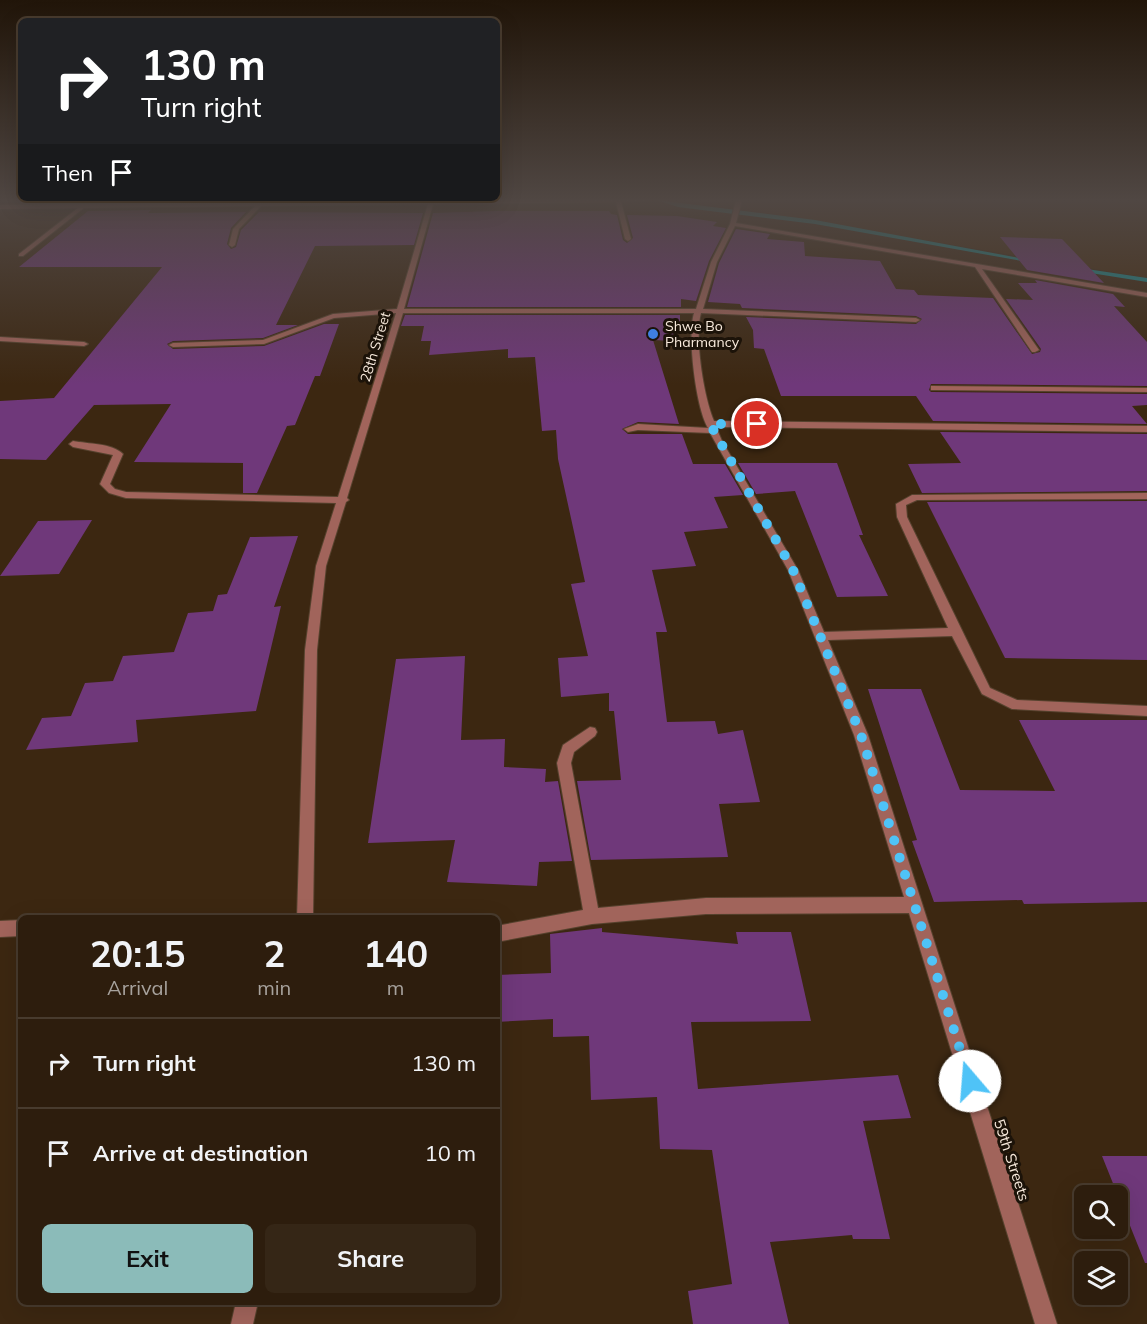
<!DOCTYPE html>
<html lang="en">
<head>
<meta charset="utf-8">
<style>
  :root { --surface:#2d1d0d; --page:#352616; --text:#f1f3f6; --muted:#a7a29d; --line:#483b2e; --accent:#8bbbb9 }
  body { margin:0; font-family:Mulish,sans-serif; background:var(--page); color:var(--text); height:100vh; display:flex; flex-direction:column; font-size:22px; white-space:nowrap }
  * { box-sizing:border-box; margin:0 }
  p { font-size:20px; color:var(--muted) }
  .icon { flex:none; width:33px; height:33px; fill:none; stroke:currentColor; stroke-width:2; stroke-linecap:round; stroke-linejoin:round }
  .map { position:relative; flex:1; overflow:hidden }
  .sheet { position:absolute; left:18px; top:915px; width:482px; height:390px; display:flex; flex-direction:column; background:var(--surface); border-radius:9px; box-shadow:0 6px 24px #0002,0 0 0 2px var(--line) }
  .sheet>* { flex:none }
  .banner { position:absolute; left:18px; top:18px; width:482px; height:183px; border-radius:9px; box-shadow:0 6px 24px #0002,0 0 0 2px var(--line); background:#202124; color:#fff; overflow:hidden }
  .controls { position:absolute; left:1074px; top:1185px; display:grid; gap:12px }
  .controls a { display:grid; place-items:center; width:54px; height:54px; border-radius:9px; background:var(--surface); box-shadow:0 6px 24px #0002,0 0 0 2px var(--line); font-size:30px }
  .pin { position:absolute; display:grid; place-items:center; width:51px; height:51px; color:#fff; margin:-26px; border:3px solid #fff; border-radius:50%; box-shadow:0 2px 6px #0007 }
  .me { position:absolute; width:66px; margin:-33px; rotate:342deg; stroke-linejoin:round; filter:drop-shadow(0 0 4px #0008) }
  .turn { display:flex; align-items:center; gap:21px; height:126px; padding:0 24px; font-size:27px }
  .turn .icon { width:78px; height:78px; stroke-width:2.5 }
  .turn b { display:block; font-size:42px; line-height:51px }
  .then { display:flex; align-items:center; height:57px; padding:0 24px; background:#0003; gap:12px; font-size:22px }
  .eta { display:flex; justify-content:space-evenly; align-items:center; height:102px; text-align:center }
  .eta b { font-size:36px; font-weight:700; line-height:42px }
  .button { display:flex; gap:12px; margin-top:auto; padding:12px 24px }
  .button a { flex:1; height:69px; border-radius:9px; background:var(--accent); color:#111; font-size:24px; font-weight:700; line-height:69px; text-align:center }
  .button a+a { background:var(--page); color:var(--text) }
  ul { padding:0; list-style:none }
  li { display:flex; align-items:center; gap:18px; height:90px; padding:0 24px; border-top:2px solid var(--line) }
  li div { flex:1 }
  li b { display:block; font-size:22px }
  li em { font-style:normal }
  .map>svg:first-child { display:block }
  .built { fill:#452b0e }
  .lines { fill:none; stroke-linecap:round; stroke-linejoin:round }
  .stream { fill:#168f94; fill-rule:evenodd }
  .building { fill:#6f387a }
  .lane-casing { stroke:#56422e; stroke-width:2 }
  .street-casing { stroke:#56422e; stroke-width:2 }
  .lane { fill:#a1645b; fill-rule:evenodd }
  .street { fill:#a1645b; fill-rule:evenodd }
  .route { stroke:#4fc3f7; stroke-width:10; stroke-dasharray:0 18 }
  .shop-dot { fill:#3f7fe0; stroke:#1c1309; stroke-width:2 }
  .labels { text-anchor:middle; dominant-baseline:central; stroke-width:6; stroke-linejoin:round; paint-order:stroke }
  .far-poi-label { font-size:14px; fill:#f9ebdd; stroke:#1c1309; text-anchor:start }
  .far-street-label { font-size:14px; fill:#f9ebdd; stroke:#1c1309 }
  .street-label { font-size:15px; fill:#f9ebdd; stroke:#1c1309 }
</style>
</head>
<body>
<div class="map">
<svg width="1147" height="1324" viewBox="0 0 1147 1324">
  <rect width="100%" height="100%" fill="#3c2711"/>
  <path class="built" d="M906 200H1147V278L749 210 746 202Z"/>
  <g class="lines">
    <path class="stream" d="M657 200 815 220 1036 261 1033 263 815 224 678 207Z
      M1080 268 1147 278V282L1078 271V269Z"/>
  </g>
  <path class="building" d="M151 210 148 213 246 212 231 228 227 244 231 249 236 247 241 230 259 212 423 213 414 245 315 246 276 325H298L263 338 173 341 167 344 173 349 264 346 324 324H339L320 376H315L295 425 287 426 257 493H243V463L134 462 171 404 94 405 46 460 0 459V401L54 398 162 267H19L88 211Z
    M494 211H609L611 214 617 215 623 240 627 243 633 238 627 215 677 216 717 222 713 226 726 228 709 261 696 301 681 299V307H407L433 213Z
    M736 229 770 234 767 239 804 242 805 256 880 261 896 289 914 290 918 295 993 298 1032 354 1040 352 1041 349 1006 299 1033 300 1018 283H1037L1035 280 1113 294 1125 307 1114 306 1147 342V386L931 384 929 390 931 392 1147 394V405L1132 406 1147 424 933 421 916 396H781L764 349 754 348 753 330 746 317 916 324 922 319 916 316 742 308 740 304 708 302 719 263Z
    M1000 237 1062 239 1104 283 1027 270Z
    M405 315H680V324L674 323 673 341 653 340 679 424 638 422 622 429 628 434H682L693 464H725L743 495 714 497 728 528 684 532 696 566 652 570 667 632H656L667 722 715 721 718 734 743 730 760 802 719 804 728 857 591 860 577 781 621 780 614 711H609V693L561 697 558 658 588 656 571 584 585 582 558 459 556 430 542 431 535 357 508 358V349L429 355 431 341H421L424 326H401Z
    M940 432 1147 434V491L922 493 908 464 961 463Z
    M738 463H837L863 535H859L888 596 837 597 795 491 756 494Z
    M1147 501V660L1005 658 927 502Z
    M92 520 59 574 0 576 38 521Z
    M298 536 274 607 281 606 256 711 136 720 138 742 26 750 42 718 71 716 85 683 113 681 123 656 174 652 188 613 213 611 218 595 227 594 250 537Z
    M465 656 461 740 505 739 504 767 546 769 545 782 558 781 572 861 539 862 537 886 447 882 455 840 368 843 396 659Z
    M868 689H921L960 790 1055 791 1019 720H1147V902L1024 904 1022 900 934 902 912 841 917 840Z
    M602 928V932L738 944 736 932H791L811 1021 691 1022 698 1089 898 1075 911 1118 863 1121 890 1239H853L852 1235 770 1242 789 1324H693L688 1291 732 1284 712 1150 660 1149 657 1097 591 1100 589 1036 553 1037V1019L496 1022V975L551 973 550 934Z
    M1102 1156H1147V1263H1145Z"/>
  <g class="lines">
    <g class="lane-casing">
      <path id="lane" d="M83 204 85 207 23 256H19V254Z"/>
    </g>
    <g class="street-casing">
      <path id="street" d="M431 200H653L621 202 631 239 628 241 625 239 616 202 433 204 404 309H696L711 262 730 224 736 200H742L736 223 1147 293V297L982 269 1039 350 1035 352H1032L975 267 735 226 717 262 703 309 916 318 920 320 916 322 701 313C694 337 704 398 714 421L1147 426V432L716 427 722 441 798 570 824 632 948 628 897 517 896 504 912 495 1147 493V499L917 500 906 505 907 517 990 688 1017 700 1147 706V716L1012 709 982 694 952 636 828 640 868 735 1057 1324H1035L909 913 706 914 592 924 496 942V926L583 910 557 763 563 745 590 727 595 728 597 732 595 736 574 752 571 763 598 908 706 898 904 897 854 735 788 570 710 433 638 430 628 432 624 429 638 424 708 428C696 408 687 336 694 313H403L347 498 349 500 346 502 326 566 317 650 313 918H297L305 650 316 566 336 503 126 498 109 493 100 484 113 455 73 447 69 444 73 441C88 444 112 443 123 454L110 484 115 489 126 492 338 497 396 313 334 318 264 344 173 347 169 345 173 343 263 340 333 314 397 309 428 204 261 206 239 229 235 245 232 247 229 245 233 229 255 206 0 209V205Z
        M0 337 84 342 88 344 84 346 0 341Z
        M931 386 1147 388V392L934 390H931Z
        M21 920V936L0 937V921Z
        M236 1302H258L253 1324H231Z"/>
    </g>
    <use href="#lane" class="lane"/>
    <use href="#street" class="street"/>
  </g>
  <linearGradient id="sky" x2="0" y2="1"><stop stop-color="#211509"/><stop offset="0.52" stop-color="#504743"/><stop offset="1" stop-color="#504743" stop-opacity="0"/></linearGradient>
  <rect width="1147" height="385" fill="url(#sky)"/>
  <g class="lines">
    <path class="route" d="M757 424H710L793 570 861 735 970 1081"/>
  </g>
  <circle class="shop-dot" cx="653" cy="334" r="6"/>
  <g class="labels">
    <g class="far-poi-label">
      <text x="665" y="326">Shwe Bo<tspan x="665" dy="16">Pharmancy</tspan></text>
    </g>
    <g class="far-street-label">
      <text transform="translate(375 347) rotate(-73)">28th Street</text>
    </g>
    <g class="street-label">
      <text transform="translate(1012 1160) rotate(72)">59th Streets</text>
    </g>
  </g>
</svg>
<div class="controls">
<a><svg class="icon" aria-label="search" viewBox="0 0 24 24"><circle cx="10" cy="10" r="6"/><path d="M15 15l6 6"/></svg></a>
<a><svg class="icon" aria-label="layers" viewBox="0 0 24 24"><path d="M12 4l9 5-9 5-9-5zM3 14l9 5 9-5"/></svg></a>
</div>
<div class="pin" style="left:757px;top:424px;background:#d93025"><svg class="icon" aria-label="arrive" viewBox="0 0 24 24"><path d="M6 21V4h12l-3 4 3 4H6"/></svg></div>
<svg class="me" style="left:970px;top:1081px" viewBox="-20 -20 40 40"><circle r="19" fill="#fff"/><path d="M0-13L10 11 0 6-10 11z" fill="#4fc3f7"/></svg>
<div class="banner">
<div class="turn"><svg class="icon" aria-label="right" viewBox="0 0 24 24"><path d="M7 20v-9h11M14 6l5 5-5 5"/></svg><div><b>130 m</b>Turn right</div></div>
<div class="then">Then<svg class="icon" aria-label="arrive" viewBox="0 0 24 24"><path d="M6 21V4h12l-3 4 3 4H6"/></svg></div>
</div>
<section class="sheet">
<div class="eta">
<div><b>20:15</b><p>Arrival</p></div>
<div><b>2</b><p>min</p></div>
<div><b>140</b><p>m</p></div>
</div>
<ul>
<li><svg class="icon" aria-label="right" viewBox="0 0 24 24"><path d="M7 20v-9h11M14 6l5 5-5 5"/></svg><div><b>Turn right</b></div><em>130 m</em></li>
<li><svg class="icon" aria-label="arrive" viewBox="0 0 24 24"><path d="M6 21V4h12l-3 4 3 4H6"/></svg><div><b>Arrive at destination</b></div><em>10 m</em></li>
</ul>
<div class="button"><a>Exit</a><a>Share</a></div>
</section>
</div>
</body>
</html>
